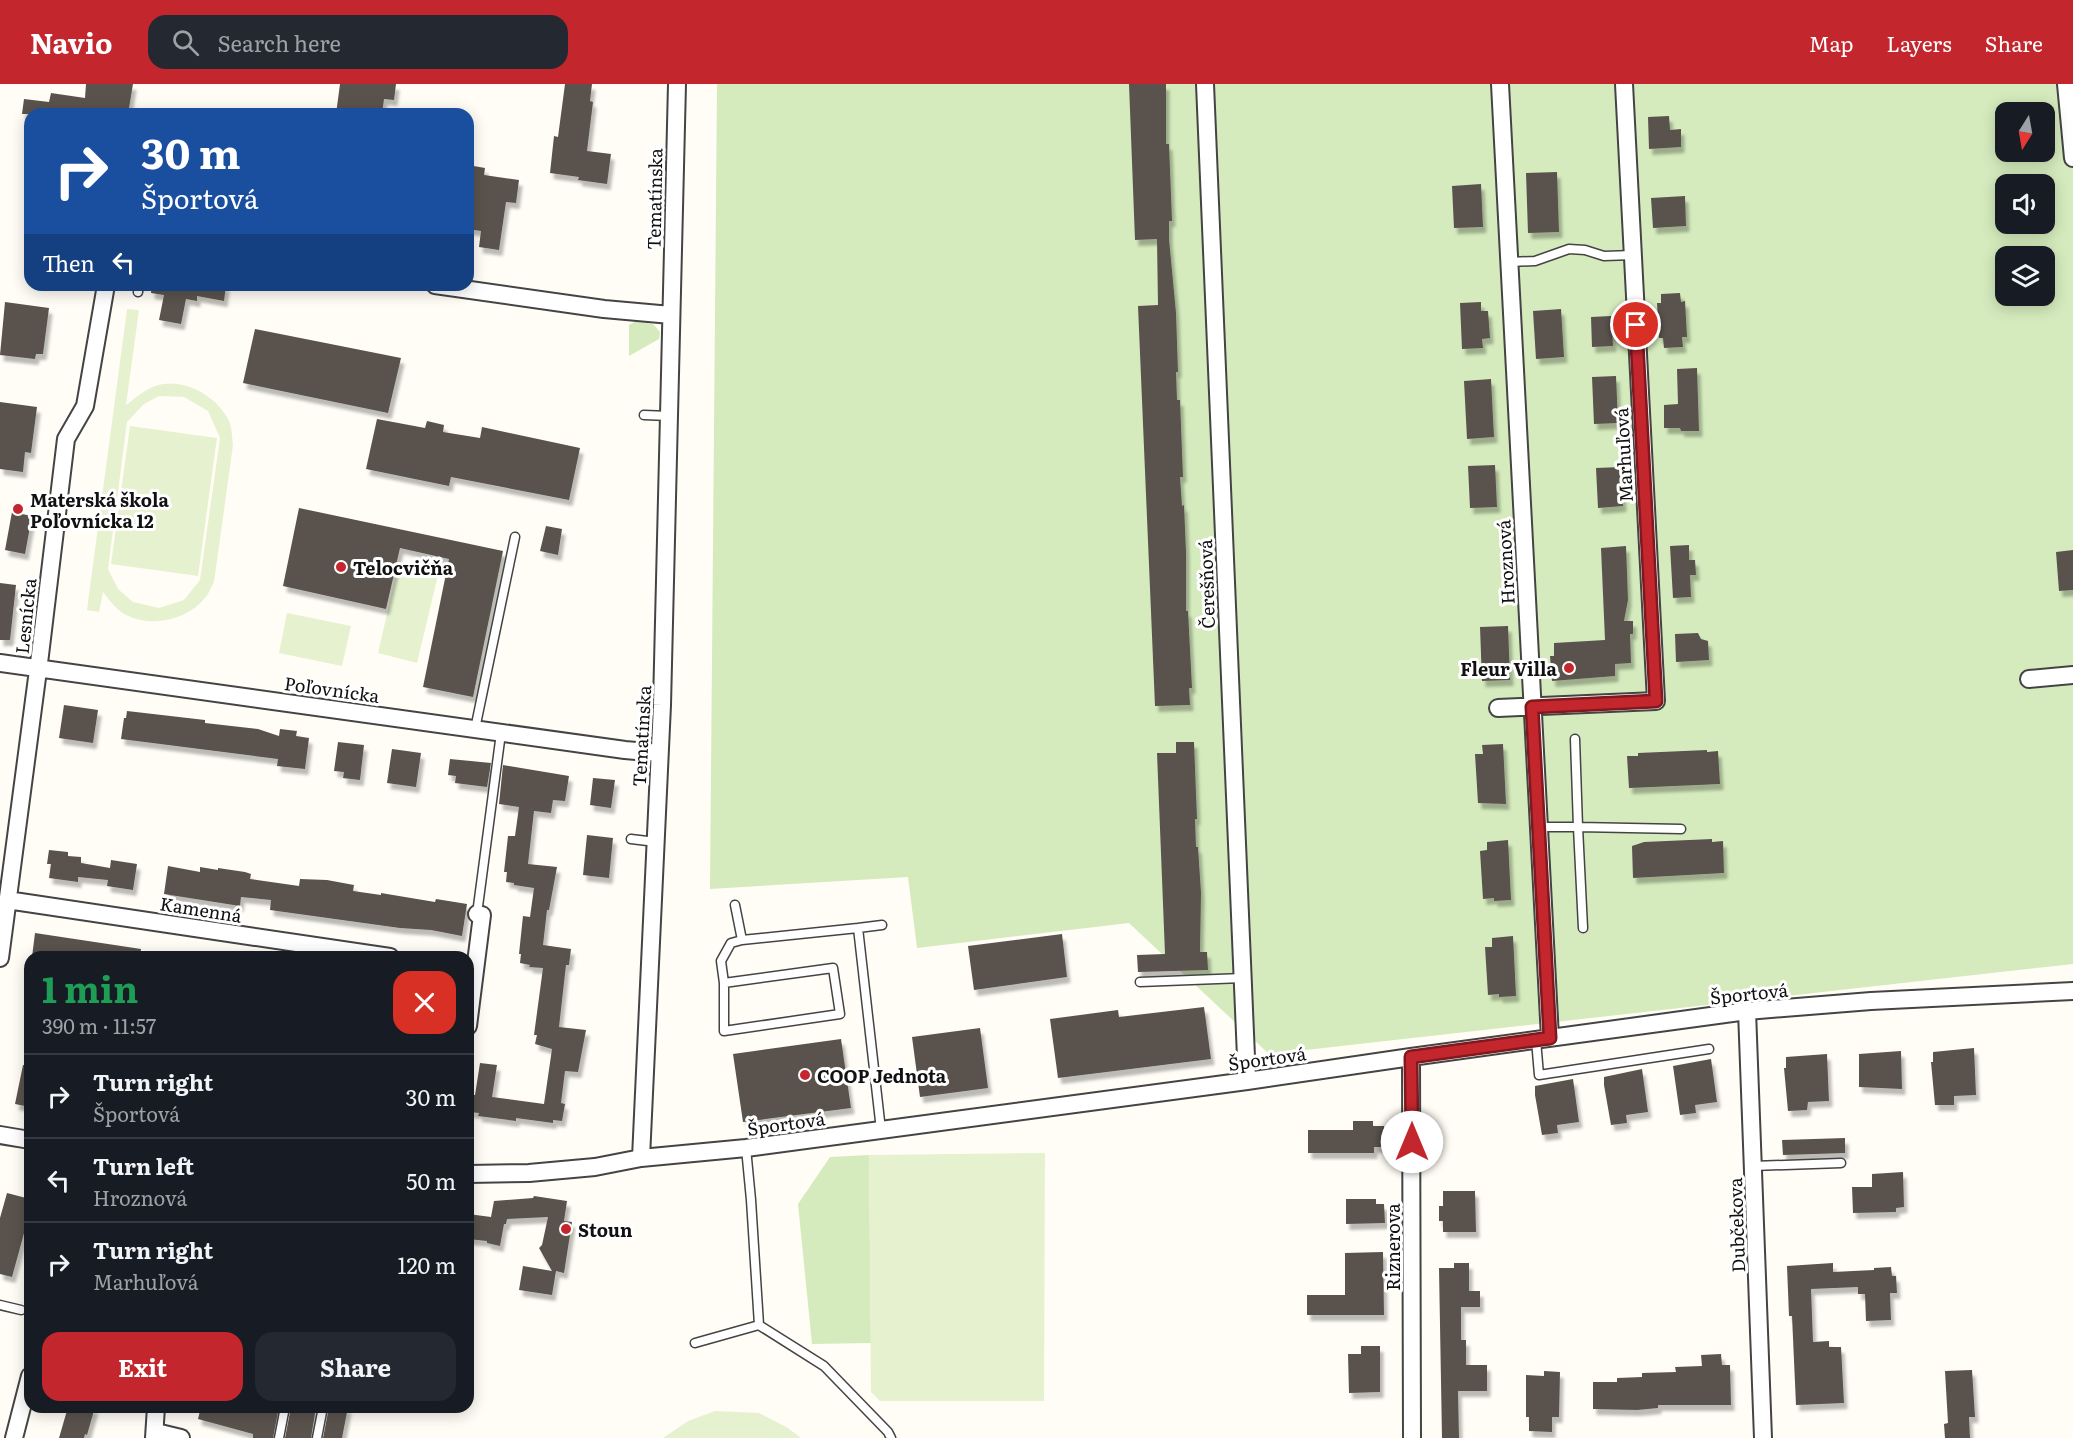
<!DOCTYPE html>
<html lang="en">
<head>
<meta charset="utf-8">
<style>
  :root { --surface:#171b24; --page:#242831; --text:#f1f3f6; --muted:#9ea1a6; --line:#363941; --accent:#c4262e }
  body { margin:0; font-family:Literata,serif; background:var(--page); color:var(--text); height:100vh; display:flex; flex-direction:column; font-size:22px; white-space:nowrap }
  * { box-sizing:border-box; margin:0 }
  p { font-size:20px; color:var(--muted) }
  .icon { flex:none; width:33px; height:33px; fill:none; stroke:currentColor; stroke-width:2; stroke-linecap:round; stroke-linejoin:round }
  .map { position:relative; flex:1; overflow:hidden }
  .sheet { position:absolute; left:24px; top:867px; width:450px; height:462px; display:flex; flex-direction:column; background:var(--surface); border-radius:18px; box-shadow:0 3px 15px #0003 }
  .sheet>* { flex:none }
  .top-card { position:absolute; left:24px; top:24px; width:450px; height:183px; border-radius:18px; box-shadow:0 3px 15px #0003; background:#1a4fa0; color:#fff; overflow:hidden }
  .needle { width:39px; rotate:191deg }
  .buttons { position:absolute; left:1995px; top:18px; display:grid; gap:12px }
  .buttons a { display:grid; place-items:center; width:60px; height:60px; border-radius:12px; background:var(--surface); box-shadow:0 3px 15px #0003; font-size:30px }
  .pin { position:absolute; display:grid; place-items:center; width:51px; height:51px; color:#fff; margin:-26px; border:3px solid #fff; border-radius:50%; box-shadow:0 2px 6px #0007 }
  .me { position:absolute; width:66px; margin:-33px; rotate:0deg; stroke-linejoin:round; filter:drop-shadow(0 0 4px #0008) }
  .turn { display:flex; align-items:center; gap:21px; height:126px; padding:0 18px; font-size:27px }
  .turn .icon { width:78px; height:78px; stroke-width:2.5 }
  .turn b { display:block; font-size:42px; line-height:51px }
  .then { display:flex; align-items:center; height:57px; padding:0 18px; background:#0003; gap:12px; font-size:22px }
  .round { display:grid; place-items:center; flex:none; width:63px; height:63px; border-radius:18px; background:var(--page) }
  .headline { display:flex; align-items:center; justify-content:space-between; height:102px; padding:0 18px }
  h1 { font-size:36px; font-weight:700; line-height:45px; color:#1e9e55 }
  .primary-button { display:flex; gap:12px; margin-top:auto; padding:12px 18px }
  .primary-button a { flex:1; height:69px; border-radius:18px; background:var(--accent); color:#fff; font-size:24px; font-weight:700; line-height:69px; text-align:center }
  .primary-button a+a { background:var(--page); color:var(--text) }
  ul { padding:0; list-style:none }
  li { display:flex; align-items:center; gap:18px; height:84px; padding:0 18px; border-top:2px solid var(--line) }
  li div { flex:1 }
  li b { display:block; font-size:22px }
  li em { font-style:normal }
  header { display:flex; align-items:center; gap:36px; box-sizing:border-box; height:84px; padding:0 30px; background:var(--accent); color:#fff }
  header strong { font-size:28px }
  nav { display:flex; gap:33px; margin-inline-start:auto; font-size:21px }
  .search { width:420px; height:54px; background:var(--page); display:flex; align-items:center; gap:15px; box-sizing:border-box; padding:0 21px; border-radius:18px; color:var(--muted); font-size:22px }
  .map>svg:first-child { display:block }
  .green { fill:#d5ebbd; fill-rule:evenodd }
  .pitch { fill:#e6f2cf; fill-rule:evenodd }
  .building { fill:#5a524d; filter:url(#shadow) }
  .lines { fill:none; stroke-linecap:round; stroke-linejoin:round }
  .lane-casing { stroke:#444; stroke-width:11 }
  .street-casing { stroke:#444; stroke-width:20 }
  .lane { stroke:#fff; stroke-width:8 }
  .street { stroke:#fff; stroke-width:16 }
  .route-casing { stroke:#7f191e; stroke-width:15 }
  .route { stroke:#c4262e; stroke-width:10 }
  .poi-dot { fill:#c4262e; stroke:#fff; stroke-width:2 }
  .labels { text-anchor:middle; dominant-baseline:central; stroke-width:6; stroke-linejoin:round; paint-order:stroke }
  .street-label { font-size:18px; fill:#111; stroke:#fff }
  .poi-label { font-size:18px; font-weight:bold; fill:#111; stroke:#fff; text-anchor:start }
</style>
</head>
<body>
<header>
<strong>Navio</strong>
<div class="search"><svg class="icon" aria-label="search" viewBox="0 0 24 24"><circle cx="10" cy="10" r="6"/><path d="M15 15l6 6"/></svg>Search here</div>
<nav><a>Map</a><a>Layers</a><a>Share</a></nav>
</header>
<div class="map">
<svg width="2073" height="1354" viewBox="0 0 2073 1354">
  <defs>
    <filter id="shadow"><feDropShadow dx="3.5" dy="6" stdDeviation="1.5" flood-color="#0004"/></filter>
  </defs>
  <rect width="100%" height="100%" fill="#fffdf5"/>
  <path class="green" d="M717 0H2073V880L1269 970 1129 839 917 864 908 793 710 805ZM2006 28H2044V68H2006ZM2006 100H2044V140H2006ZM2006 172H2044V212H2006Z
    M636 237 653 240 660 248 659 255 629 272V241Z
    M869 1071 871 1259 812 1260 798 1120 830 1073Z"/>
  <path class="pitch" d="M127 225 139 226 126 321C137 313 148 302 163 300 189 296 218 314 229 337 232 344 232 353 233 361L214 498C211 503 209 510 205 514 187 536 152 544 126 531 117 526 109 516 103 508L99 528 87 526ZM159 312 184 313 208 327 220 354 200 496 184 516 159 524 133 518 118 505 108 485 127 338 144 320Z
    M130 342 217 354 198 492 111 480Z
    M398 482 438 491 417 579 378 569Z
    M287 529 351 542 342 582 279 569Z
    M1045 1069 1044 1317H880L871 1308 869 1071Z
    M715 1327 759 1329 788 1344 801 1354H663L688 1337Z"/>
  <path class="building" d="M86 0H133L128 30 103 27V30H22L24 15 49 18 51 9 85 14Z
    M340 0H396L394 16 384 15 382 30H336Z
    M565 0H592L590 17 593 18 587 67 611 70 607 100 578 96 579 93 550 89 554 52 558 53Z
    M1129 0H1166V60H1169L1172 137H1169V155L1176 229 1178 288H1176L1177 316H1180L1183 393H1180L1182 422 1184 421 1186 468V527H1188L1192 604H1189L1190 621 1155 622 1138 222 1158 221 1157 155 1135 156Z
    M1669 32 1670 46 1681 45V63L1649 65 1648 33Z
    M468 81 485 84 484 91 519 96 516 119 506 118 499 166 479 163 481 147 468 145Z
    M1557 88 1559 148 1528 149 1526 89Z
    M1481 100 1483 143 1454 144 1452 102Z
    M1685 112 1686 142 1653 144 1651 114Z
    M152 201H226L224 217 197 212V217L186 215 181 240 159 236 164 211 151 209Z
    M1680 209 1681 218 1685 217 1687 253H1682L1683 263 1664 264 1663 254H1659L1657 219H1661V210Z
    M5 218 49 224 43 270H36L35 275 0 271Z
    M1481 218V227H1488L1490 254 1482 255 1483 264 1462 265 1460 219Z
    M1561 225 1564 273 1536 275 1533 227Z
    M1611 232 1613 262 1592 263 1591 233Z
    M255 245 401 274 388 329 243 299Z
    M1697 284 1699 347H1681L1680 344H1664V321L1678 320 1677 285Z
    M1616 292 1618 339 1594 340 1592 293Z
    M1491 295 1494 353 1467 355 1464 297Z
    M0 318 37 323 31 369 25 368 23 388 0 385Z
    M377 335 425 344 427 337 444 341 443 348 480 354 482 343 580 364 569 416 451 393 449 402 366 385Z
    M1495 381 1497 423 1470 424 1468 382Z
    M1621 383 1623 422 1598 424 1596 384Z
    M299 424 503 467 473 613 423 603 449 475 400 464 386 525 283 502Z
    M12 428 32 432 25 470 5 466Z
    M546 442 562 445 558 471 540 467Z
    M1689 461V476H1695L1696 491H1690L1691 513 1673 514 1670 462Z
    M1626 462 1628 516 1624 537H1633V550H1630L1631 579 1615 580V592L1552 597 1550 572H1554V559L1605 556 1601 464Z
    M2073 466V506L2059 507 2056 468Z
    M0 499 16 501 10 556H0Z
    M1508 542 1510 596 1482 597 1480 543Z
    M1698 549 1701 555 1708 557 1709 576 1676 578 1675 550Z
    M64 621 98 626 93 659 59 654Z
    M127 627 205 636V639L258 645 279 652 280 645 297 647 296 652 309 654 305 685 277 682 278 675 121 655 124 634H126Z
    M338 658 364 661 360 696 343 694 344 688 334 687Z
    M1176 658H1194L1197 735H1195L1196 763H1198L1201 809 1200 868H1207L1208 886 1138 888 1137 871 1165 870 1157 669H1176Z
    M1503 660 1506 720 1478 719 1475 670H1483L1482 661Z
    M392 665 421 669 416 703 387 699Z
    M1707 666V668L1718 667 1720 700 1629 704 1627 672H1638V669Z
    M450 675 491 679 487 703 455 699 456 692 448 691Z
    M503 681 569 692 565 717 553 716 551 729 534 727 528 780 557 783 549 826H547L543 861 571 865 569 881H566L559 943 586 946 578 988 565 987 561 1019 565 1020 562 1037 553 1036V1039L516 1034V1037L478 1032 479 1029 469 1028 471 1011H475L480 979 497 981 492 1013 544 1020 552 965 535 960 537 951H534L543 884 529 883 530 881 520 879 521 870H519L523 832 530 833 534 804 514 801V799L506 798 507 788H504L508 752H515L519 723 499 720Z
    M593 694 615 696 611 724 590 721Z
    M587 751 613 754 609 794 583 791Z
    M1712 755V758L1723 757 1724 789 1633 794 1632 762 1644 758Z
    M1508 756 1511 816 1494 817V814L1483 815 1480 767 1487 766V758Z
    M49 766 68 768V772L81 773V779L110 784 111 776 137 780 133 806 107 802 108 796 78 793V798L49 794 51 780H47Z
    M168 782 200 788V783L218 786V784L245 788 251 790 250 795 299 802 300 795 327 796 354 801 353 807 381 811V809L435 818 436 815 467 820 462 852 431 846 400 844 270 826 271 816 241 813 240 822 164 810Z
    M35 849 141 865 140 873H32Z
    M1062 850 1067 893 974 906 968 862Z
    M1513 852 1516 912 1499 913V910L1488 911 1485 863H1492V854Z
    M1204 923 1211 975 1058 994 1050 935 1118 926 1119 933Z
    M980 944 988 1004 920 1013 912 953Z
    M841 955 851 1024 743 1038 733 970Z
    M1974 964 1976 1011 1954 1012V1021H1935L1931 978H1933V968Z
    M1901 967 1902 1005 1859 1003V970Z
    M1827 970 1829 1017 1808 1018 1807 1026 1788 1027 1784 984H1786V973Z
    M1711 975 1717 1018 1695 1021 1696 1029 1680 1031 1673 982Z
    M23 981H30V1023L15 1020Z
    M1642 985 1648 1028 1626 1031 1627 1039 1611 1041 1604 1001V993Z
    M1573 995 1579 1038 1557 1041 1558 1049 1542 1051 1535 1011V1002Z
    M1353 1037H1373V1042H1384V1063H1374V1069H1308V1046H1353Z
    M1845 1054V1069L1783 1071 1782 1056Z
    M1903 1088 1904 1123 1896 1124V1128L1853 1129 1852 1103H1872V1090Z
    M1443 1107H1475L1476 1148H1443V1137H1439V1122H1443Z
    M7 1109 30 1115V1143L26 1142 12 1193 0 1190V1134Z
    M534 1112 567 1117 564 1137 572 1138 564 1189 556 1187 552 1211 519 1206 523 1182 552 1187 539 1164 542 1161 548 1133 507 1135 506 1140H504L500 1162 487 1159V1157L468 1155V1130L491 1133 494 1117 533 1114Z
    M1346 1115H1376V1120H1384L1385 1139 1346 1140Z
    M1383 1168 1384 1231H1307V1211H1345V1169Z
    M1454 1179H1469V1207H1480V1223H1461V1256H1466V1281H1487V1307H1458L1459 1354H1442L1439 1184H1454Z
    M1833 1179V1188L1874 1186V1184L1891 1183 1892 1192H1896L1897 1209H1890L1891 1236 1866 1237 1865 1210H1858V1203L1811 1205 1813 1258 1829 1257V1263H1841L1844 1319 1796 1321 1792 1232H1789L1787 1182Z
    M1361 1262H1380V1308L1349 1309 1348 1270H1361Z
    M1721 1270 1722 1281H1730L1731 1321H1658V1324L1637 1326 1593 1325V1298H1617V1294L1642 1293V1289L1676 1288 1675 1283 1702 1282 1701 1271Z
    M1972 1286 1975 1333H1969L1970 1354H1945L1944 1340 1948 1339 1945 1287Z
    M1544 1287 1560 1288 1559 1333H1552V1348L1529 1347V1333H1526V1291L1544 1292Z
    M68 1323H95L87 1351 85 1350 84 1354H59Z
    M201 1323H279L273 1354H253V1350L198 1335Z
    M291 1323H316L311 1354H285Z
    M329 1323H348L342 1354H323Z"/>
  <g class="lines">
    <g class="lane-casing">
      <path id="lane" d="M1509 178 1535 177 1569 165 1585 166 1604 172 1633 171
        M138 208 139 201
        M644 331 669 332
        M475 645 515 453
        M1575 655 1578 743 1681 745
        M1539 743H1578L1583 844
        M631 755 656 758
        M735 821 742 856
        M477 830 501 649
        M858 844 882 841
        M1140 898 1243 894
        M724 899V947L840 930 833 884 724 899 721 877 731 859 742 856 858 844 881 1046
        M1536 956 1539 991 1709 965
        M1753 1082 1841 1079
        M0 1221 21 1226
        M759 1241 824 1282 888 1348 891 1354
        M695 1259 759 1241 751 1116 746 1064
        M279 1354 285 1323
        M317 1354 323 1323"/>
    </g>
    <g class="street-casing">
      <path id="street" d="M1205 0 1247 997
        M1500 0 1550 954
        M2066 0 2073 74
        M435 201 604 225 671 231
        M0 579 625 666 659 669
        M2029 595 2073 591
        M1498 624 1656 617 1624 0
        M7 816 390 873
        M0 874 40 571 66 355 85 322 106 201
        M1747 927 1763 1354
        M468 942 482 831 477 830
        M1411 973 1412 1354
        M0 1051 30 1056
        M641 1074 662 621 677 0
        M468 1090 529 1089 595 1083 641 1074 746 1064 1247 997 1411 973 1747 927 1871 917 2073 907
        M156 1348 181 1354
        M14 1354 30 1292
        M154 1354 156 1323"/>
    </g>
    <use href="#lane" class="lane"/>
    <use href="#street" class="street"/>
  </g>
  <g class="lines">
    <g class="route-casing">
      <path id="route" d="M1412 1058 1411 973 1550 954 1532 623 1656 617 1636 241"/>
    </g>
    <use href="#route" class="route"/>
  </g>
  <g class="poi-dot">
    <circle cx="18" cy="425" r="6"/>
    <circle cx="341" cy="483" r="6"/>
    <circle cx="1569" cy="584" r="6"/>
    <circle cx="805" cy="991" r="6"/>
    <circle cx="566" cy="1145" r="6"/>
  </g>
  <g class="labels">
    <g class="street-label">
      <text transform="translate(654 115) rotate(-89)">Tematínska</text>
      <text transform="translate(1623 371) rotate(-93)">Marhuľová</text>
      <text transform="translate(1505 478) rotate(-93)">Hroznová</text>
      <text transform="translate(1206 500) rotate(-92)">Čerešňová</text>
      <text transform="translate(25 532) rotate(-84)">Lesnícka</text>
      <text transform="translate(332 605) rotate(8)">Poľovnícka</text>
      <text transform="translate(641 652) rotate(-87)">Tematínska</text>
      <text transform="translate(201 825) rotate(9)">Kamenná</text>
      <text transform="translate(1749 909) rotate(-6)">Športová</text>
      <text transform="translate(1267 974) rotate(-8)">Športová</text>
      <text transform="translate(786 1039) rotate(-8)">Športová</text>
      <text transform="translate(1736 1141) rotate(-92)">Dubčekova</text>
      <text transform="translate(1392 1163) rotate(-90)">Riznerova</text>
    </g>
    <g class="poi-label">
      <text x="30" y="415">Materská škola<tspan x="30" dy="21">Poľovnícka 12</tspan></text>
      <text x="353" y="483">Telocvičňa</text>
      <text x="1557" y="584" text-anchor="end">Fleur Villa</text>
      <text x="817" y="991">COOP Jednota</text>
      <text x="578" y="1145">Stoun</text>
    </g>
  </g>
</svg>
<div class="buttons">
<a><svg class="needle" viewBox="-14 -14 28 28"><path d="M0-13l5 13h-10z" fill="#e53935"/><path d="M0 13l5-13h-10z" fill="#9ea1a6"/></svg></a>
<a><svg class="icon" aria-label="sound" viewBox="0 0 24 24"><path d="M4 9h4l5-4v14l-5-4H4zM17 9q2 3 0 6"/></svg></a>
<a><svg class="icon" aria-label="layers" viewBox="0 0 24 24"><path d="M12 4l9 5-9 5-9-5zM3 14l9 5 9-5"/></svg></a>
</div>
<div class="pin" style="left:1636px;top:241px;background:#d93025"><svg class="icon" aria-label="arrive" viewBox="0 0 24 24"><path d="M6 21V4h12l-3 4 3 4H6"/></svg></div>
<svg class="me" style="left:1412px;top:1058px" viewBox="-20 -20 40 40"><circle r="19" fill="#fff"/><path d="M0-13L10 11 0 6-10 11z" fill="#c4262e"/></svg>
<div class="top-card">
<div class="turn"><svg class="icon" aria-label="right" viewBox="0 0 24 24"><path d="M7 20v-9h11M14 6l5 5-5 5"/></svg><div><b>30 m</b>Športová</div></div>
<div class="then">Then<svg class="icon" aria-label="left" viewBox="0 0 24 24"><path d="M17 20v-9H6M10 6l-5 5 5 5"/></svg></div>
</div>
<section class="sheet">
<div class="headline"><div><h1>1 min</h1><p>390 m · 11:57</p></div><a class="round" style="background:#d93025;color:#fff"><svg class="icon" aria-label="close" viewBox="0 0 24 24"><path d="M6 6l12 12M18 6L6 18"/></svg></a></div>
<ul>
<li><svg class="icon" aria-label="right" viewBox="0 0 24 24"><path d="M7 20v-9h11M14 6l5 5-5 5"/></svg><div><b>Turn right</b><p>Športová</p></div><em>30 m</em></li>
<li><svg class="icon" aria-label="left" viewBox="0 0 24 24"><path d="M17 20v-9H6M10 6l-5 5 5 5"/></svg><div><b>Turn left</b><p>Hroznová</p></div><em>50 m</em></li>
<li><svg class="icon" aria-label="right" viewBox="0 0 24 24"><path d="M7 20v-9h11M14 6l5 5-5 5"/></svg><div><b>Turn right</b><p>Marhuľová</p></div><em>120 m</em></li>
</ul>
<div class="primary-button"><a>Exit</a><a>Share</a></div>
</section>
</div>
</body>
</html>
